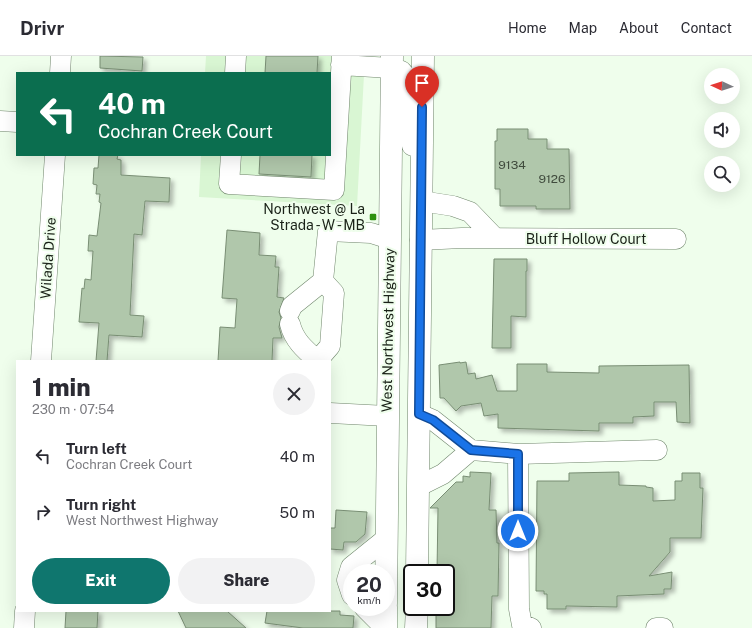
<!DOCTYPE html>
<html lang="en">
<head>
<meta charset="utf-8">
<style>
  :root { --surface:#fff; --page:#f2f2f3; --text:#2b2b33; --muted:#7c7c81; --line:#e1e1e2; --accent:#0f766e }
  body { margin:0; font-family:"Public Sans",sans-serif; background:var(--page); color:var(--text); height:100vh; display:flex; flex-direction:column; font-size:15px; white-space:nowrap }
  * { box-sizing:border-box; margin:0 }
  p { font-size:13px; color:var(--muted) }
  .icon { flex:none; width:22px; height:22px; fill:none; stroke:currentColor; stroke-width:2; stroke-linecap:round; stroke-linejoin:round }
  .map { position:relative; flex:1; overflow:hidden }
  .panel { position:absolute; left:16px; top:304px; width:315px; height:252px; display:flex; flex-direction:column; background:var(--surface); border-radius:0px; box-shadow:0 4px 16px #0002 }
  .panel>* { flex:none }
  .banner { position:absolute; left:16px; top:16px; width:315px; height:84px; border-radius:0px; box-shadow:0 4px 16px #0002; background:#0b6e4f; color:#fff; overflow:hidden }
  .needle { width:26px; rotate:273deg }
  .controls { position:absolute; left:704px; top:12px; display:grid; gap:8px }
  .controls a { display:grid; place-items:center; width:36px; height:36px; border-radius:50%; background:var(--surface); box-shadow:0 4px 16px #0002; font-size:20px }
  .speed { position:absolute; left:343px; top:508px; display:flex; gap:8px; font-size:20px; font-weight:700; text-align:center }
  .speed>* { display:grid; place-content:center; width:52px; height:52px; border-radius:50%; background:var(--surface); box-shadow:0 4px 16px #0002; line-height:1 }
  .speed small { font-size:10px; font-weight:400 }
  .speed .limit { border:2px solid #111; border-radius:6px; background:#fff; color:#111 }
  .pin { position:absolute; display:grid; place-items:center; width:34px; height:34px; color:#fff; margin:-41px -17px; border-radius:50% 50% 50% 0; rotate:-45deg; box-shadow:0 0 4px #0007 }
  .pin .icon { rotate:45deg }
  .me { position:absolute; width:44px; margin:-22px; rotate:0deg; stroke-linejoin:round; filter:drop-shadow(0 0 3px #0008) }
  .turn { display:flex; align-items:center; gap:14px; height:84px; padding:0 16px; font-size:18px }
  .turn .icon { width:52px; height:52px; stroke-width:2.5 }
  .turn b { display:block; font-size:28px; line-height:34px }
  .round { display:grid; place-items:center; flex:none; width:42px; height:42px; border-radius:21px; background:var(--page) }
  .overview { display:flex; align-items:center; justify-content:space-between; height:68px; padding:0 16px }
  h1 { font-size:24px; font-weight:800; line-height:30px }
  .action { display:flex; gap:8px; margin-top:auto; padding:8px 16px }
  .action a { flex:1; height:46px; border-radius:24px; background:var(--accent); color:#fff; font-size:16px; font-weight:800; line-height:46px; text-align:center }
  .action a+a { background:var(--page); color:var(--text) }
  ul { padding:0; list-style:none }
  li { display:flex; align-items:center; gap:12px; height:56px; padding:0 16px }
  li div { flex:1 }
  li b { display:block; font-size:15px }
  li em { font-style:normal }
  header { display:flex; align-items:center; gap:24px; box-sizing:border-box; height:56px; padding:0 20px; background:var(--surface); border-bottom:1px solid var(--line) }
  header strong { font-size:19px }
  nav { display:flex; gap:22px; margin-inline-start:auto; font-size:14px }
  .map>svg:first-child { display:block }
  .built { fill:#d9f6d3 }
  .building { fill:#b0c7ab; stroke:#798e74; filter:url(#shadow) }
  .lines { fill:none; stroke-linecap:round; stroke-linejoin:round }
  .minor-casing { stroke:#70866c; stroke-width:21 }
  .major-casing { stroke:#70866c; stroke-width:23 }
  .minor { stroke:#fff; stroke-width:20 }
  .major { stroke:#fff; stroke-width:22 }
  .route-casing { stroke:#114b97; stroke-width:10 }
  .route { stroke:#1a73e8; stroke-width:7 }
  .poi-dot { fill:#2e9110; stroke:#effeec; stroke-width:1.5 }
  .labels { text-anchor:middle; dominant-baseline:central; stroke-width:4; stroke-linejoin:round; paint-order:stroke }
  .number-label { font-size:12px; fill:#404b3d }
  .poi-label { font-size:14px; fill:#1a2218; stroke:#effeec; text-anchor:end }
  .street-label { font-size:14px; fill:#1a2218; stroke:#effeec }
</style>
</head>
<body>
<header>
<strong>Drivr</strong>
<nav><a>Home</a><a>Map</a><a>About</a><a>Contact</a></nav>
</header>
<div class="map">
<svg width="752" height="572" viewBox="0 0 752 572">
  <defs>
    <filter id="shadow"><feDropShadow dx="3.5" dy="3.5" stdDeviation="2" flood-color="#0004"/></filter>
  </defs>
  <rect width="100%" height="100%" fill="#effeec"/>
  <path class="built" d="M206 0H365L357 150 199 141 201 99H330V17H205Z"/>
  <path class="building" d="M100 0 143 1 142 15 100 12Z
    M266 0H318L317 17H265Z
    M497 73H528V83H547V93H569L570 153H536V150H500V133H495V85H497Z
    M99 99H118L117 103 121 104V119L170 122 169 146 145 145 142 179 134 178 130 259 144 260 142 281 109 279 107 305H96L99 267 79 266 82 232 84 233 85 223 91 224 93 195H88L89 179 97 180 101 147 99 146 100 138H96L97 129 93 128 94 112H98Z
    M260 99H312L311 121 259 118Z
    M227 174 260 177 259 199 276 200 275 211H279L277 241 284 242 279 256 281 262 279 271 282 282H273L272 305H218L220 271 235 272 237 243 222 242Z
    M494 203H527V215H526V261L511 260V292H492Z
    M460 306V307L466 306 468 318 475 317 476 323 492 319 497 335H517V308H547V316L599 317V310L689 309 690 367 677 366 676 346H654V360L633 361V367H599V375L498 372V358L484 360 481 347 461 350 456 355 444 342H440L439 309Z
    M470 416 491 417 489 454H496L497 487H499L498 540H492L491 572H436V554L446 555V516H437L438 452H430L456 426H463V420L470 421Z
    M619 416V429L646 430V431L653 432V445L675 444V425H682V417H700V432H703L701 482H670V496L649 520 672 516 671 533H664V538L617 540V551L566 550V553H547V538H544V535H536L537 425H569V417Z
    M336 454 367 456 365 478 356 486H344L343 494 330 493V472H335Z
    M66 555H98L97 572H65Z
    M178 555H227L246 572H186Z
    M267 555H340V559L354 560 353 572H303L265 567Z"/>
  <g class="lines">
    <g class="minor-casing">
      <path id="minor" d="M341 9 391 12
        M60 17 61 0
        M235 17 236 0
        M0 65 17 66
        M231 99 229 128 334 134 342 0
        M421 145 453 150 470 156 495 182
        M420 184 462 182 676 183
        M290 255 292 250 323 225
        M290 268C294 284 304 293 317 304
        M41 305 55 99
        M317 305 330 290 334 237 323 225 328 175 371 177 390 183
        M330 357 387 360
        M419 358 433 364 471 394 518 398 657 394
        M518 398 519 553 522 569 531 572
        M419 430 443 418 471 394
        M352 539 347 524 351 511 387 482
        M364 551 385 572
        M24 572 25 555
        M656 572H663"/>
    </g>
    <g class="major-casing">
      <path id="major" d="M391 12 401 16 405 21 406 58 413 89
        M417 517 423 0
        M386 548 392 0
        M386 572V551
        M416 572 417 551"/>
    </g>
    <use href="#minor" class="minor"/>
    <use href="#major" class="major"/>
  </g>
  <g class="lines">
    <g class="route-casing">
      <path id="route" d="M422 51 419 358 433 364 471 394 518 398V475"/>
    </g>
    <use href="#route" class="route"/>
  </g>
  <rect class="poi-dot" x="369" y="157" width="8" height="8" rx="2"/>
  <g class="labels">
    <g class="number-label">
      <text x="512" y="109">9134</text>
      <text x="552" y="123">9126</text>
    </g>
    <g class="poi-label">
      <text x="365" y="153">Northwest @ La<tspan x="365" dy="16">Strada - W - MB</tspan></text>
    </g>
    <g class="street-label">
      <text x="586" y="183">Bluff Hollow Court</text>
      <text transform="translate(48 202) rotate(-86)">Wilada Drive</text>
      <text transform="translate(388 274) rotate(-89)">West Northwest Highway</text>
    </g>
  </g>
</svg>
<div class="controls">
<a><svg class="needle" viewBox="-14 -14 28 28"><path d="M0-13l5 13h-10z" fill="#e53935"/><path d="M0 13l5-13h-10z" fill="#7c7c81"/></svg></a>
<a><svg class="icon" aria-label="sound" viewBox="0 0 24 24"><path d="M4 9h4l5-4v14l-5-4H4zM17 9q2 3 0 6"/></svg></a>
<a><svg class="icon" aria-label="search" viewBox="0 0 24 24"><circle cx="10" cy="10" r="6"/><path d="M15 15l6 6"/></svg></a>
</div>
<div class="speed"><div>20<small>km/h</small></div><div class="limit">30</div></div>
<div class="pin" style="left:422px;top:51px;background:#d93025"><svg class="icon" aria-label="arrive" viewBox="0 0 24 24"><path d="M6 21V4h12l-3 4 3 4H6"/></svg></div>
<svg class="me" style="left:518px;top:475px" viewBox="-20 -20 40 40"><circle r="17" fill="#1a73e8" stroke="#fff" stroke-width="3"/><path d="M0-11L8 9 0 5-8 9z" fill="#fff"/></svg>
<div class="banner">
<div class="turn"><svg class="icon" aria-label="left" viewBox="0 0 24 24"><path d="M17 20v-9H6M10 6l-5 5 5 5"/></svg><div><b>40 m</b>Cochran Creek Court</div></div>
</div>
<section class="panel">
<div class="overview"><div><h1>1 min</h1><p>230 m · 07:54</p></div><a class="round"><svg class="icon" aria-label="close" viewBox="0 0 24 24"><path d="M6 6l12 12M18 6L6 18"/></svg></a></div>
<ul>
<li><svg class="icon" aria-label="left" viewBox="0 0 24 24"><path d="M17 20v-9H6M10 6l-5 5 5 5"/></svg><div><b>Turn left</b><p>Cochran Creek Court</p></div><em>40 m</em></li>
<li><svg class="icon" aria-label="right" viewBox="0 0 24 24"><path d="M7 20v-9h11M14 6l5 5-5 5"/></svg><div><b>Turn right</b><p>West Northwest Highway</p></div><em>50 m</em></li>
</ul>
<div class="action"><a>Exit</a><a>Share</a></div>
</section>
</div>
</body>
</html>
